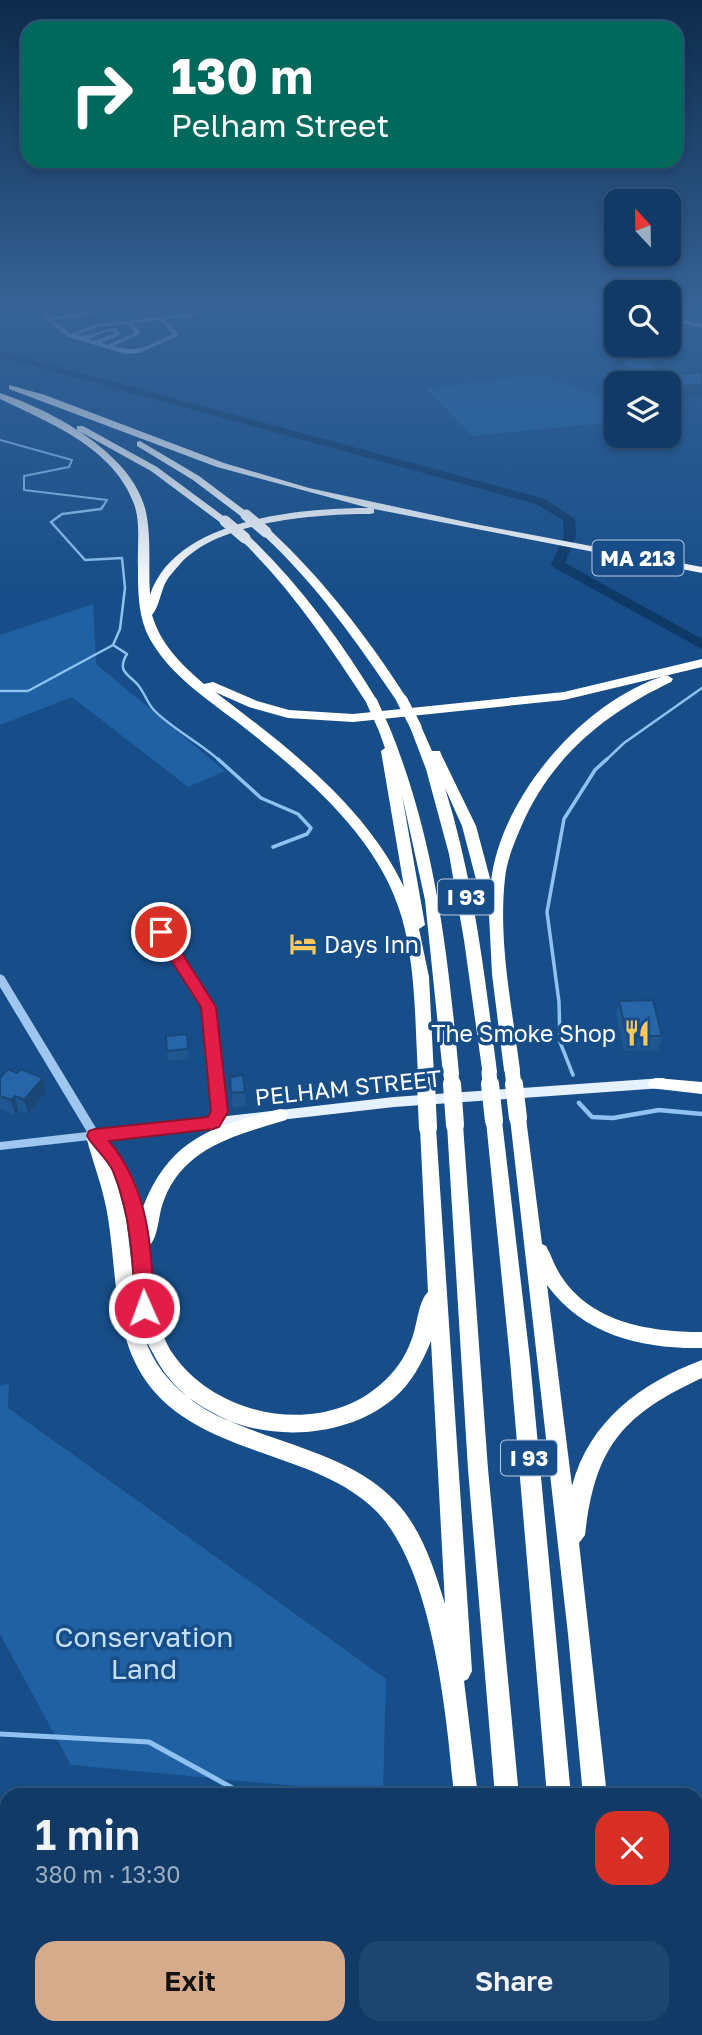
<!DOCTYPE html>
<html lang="en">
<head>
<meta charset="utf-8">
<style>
  :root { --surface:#113a67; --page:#1e4570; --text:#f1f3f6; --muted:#9cadc0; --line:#30547b; --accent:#d6ab8b }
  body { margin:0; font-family:"Golos Text",sans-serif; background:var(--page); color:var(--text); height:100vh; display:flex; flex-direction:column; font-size:26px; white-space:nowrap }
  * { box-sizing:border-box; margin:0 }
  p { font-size:23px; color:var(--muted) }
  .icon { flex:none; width:38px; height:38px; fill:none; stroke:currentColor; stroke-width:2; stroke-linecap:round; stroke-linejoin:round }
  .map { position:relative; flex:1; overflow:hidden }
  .sheet { position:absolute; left:0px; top:1788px; width:704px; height:247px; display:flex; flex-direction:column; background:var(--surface); border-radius:21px 21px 0 0; box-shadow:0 4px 10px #0003,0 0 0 2px var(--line) }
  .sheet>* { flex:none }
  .top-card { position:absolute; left:21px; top:21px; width:662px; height:147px; border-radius:21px; box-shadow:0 4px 10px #0003,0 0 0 2px var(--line); background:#00695c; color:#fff; overflow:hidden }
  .needle { width:46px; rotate:338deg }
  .controls { position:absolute; left:604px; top:189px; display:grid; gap:14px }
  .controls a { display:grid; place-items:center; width:77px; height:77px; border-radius:14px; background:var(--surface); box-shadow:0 4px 10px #0003,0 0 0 2px var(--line); font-size:35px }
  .pin { position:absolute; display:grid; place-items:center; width:60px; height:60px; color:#fff; margin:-30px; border:4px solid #fff; border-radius:50%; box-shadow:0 2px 7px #0007 }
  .me { position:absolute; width:77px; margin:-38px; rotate:358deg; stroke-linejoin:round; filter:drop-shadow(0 0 5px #0008) }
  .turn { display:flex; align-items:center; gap:24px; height:147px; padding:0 35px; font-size:32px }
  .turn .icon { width:91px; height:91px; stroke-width:2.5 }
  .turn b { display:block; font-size:49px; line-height:60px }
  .round { display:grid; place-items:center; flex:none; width:74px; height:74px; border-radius:21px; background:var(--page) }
  .headline { display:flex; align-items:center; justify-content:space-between; height:119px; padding:0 35px }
  h1 { font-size:42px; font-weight:600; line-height:52px }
  .action { display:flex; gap:14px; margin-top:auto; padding:14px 35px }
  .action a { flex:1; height:80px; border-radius:21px; background:var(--accent); color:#111; font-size:28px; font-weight:600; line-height:80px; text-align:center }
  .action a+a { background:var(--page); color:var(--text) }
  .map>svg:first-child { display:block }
  .green { fill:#1f61a2 }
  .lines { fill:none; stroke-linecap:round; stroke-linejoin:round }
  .stream-far4 { stroke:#90c2f1; stroke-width:2 }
  .stream-far3 { stroke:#90c2f1; stroke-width:2.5 }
  .stream-far2 { stroke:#90c2f1; stroke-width:3.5 }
  .stream-far1 { stroke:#90c2f1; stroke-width:4.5 }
  .stream { stroke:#90c2f1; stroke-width:5 }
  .river { fill:#0e3866; fill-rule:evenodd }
  .minor { fill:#9ec6ee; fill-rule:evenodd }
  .major { fill:#e5f1ff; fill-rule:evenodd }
  .highway { fill:#fff; fill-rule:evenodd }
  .highway-bridge-far2 { stroke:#fff; stroke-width:11 }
  .highway-bridge-far1 { stroke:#fff; stroke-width:15 }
  .highway-bridge { stroke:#fff; stroke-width:18 }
  .wall { fill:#205790 }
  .shaded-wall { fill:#1a4776 }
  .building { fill:#2565a8; stroke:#1a4776; stroke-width:2 }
  .route { fill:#e11d48; stroke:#92132f; stroke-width:2 }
  .labels { text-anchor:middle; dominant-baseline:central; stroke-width:7; stroke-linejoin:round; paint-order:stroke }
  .shield { fill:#174e89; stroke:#b9cadc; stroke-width:2 }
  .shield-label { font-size:21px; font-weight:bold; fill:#fff }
  .poi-label { font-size:23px; fill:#fff; stroke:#174e89; text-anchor:start }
  .street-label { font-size:23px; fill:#fff; stroke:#174e89 }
  .near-park-label { font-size:28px; fill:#c4dffa; stroke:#174e89 }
</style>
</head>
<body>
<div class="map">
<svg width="702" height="2035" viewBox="0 0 702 2035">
  <rect width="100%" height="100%" fill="#174e89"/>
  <path class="green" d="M539 374 616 402V422L473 436 426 389Z
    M93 604 96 664 225 771 188 787 72 697 0 725V635Z
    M9 1383 8 1408 386 1679 383 1794 71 1765 0 1634V1386Z"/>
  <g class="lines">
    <path class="stream-far4" d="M0 440 72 460 69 467 24 476V490L107 500 102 508"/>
    <path class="stream-far3" d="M113 645 127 654C116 672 129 674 138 685 144 692 147 702 153 709 169 727 201 743 220 761
      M0 691H28L113 645 120 629 125 588 122 558 85 560 51 522 62 514 101 509 103 506
      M605 761 624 743 702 688"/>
    <path class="stream-far2" d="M218 759 261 798 298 814 311 828 307 834 273 847
      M573 1075 560 1042 559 1002 547 912 564 819 595 770 607 759"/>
    <path class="stream-far1" d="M579 1103 592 1117 613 1118 659 1110 702 1114"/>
    <path class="stream" d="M0 1734 149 1742 247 1796
      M696 1807H702"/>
    <path class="river" d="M0 351 545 499 575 519 576 536 565 563 702 639V649L553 567 551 564 564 536 563 520 536 504 0 357Z"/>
    <path class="minor" d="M42 309H48L50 317 116 309H134L53 320 71 334 97 324 194 313 196 311 195 309H200L202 311 195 316 165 319 178 334V336L139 353 126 354 68 337 46 320ZM160 320 173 334C149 345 140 354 113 346L138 335 140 331 132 323ZM127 324 134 331V333L108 345 101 343 120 335 117 328C103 328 88 338 77 335L98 327ZM113 331 115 333 95 341 88 339 105 332Z
      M678 319 683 320 668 328V324Z
      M161 929 164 930 213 1007 226 1112 217 1126H209L207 1123 214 1112 203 1007 156 932Z
      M0 974 4 976 99 1133 101 1136 99 1139 0 1150V1142L87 1132 0 987Z"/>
    <path class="major" d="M668 316 702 324V328L668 320Z
      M663 1078 668 1080 669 1083 668 1086 663 1088 394 1107 95 1141 90 1140 88 1136 90 1132 95 1131 394 1097Z"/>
    <path class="highway" d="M9 385 45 395 224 463 309 488 475 524 702 567V573L374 509V513L370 514C316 514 218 521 180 564 174 571 167 578 164 586 160 596 158 608 152 615 161 645 181 664 204 684L213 682 257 701 289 710 353 714 564 692 702 659V667L564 700 353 722 288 718 249 707 215 692C286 746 364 804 404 887L381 751 385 748 379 731 385 727 391 731C436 844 448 955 459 1074L457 1078H445L443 1074 425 900 402 795 425 925 419 929 429 977 434 1076 432 1080H420L418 1076C415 1023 416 969 402 918 380 841 315 785 255 736 221 708 176 682 153 644 138 621 138 594 138 567 137 547 141 523 134 504 114 448 50 423 0 399V393C51 410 130 452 145 508 152 535 148 567 150 595 175 518 302 508 369 508L217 467 9 389Z
      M77 426H83L157 467 230 521 221 523 151 471 77 430Z
      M140 441 199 476 251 515 242 517 193 480 137 446V442Z
      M262 530H270C324 580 368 638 408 700L406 703H398C357 642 316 584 262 534Z
      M241 536H249C300 585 341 641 378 702L376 705H368C329 645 292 590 241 540Z
      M667 675 673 679 671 682C604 714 551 757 521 827 514 843 507 860 505 878 498 941 512 1007 520 1070L518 1074H506L504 1070 492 974 489 914 484 910 462 826 445 788C474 881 485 977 497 1072L495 1076H483L464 940 449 854 426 769 410 727 416 723 420 724 432 751H440L441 754 476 826 491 882C500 797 585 699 667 675Z
      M656 1078 702 1082V1094L650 1088 648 1084 650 1080Z
      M280 1109 286 1110 288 1115 286 1120C237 1135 184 1147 164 1200 158 1214 159 1237 149 1246 153 1282 152 1323 173 1354 217 1418 322 1437 381 1384 394 1373 405 1358 411 1341 417 1328 418 1301 428 1292L420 1128 422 1123H434L436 1128 472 1671 468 1679 464 1681 478 1796H454C447 1717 433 1565 374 1509 346 1482 308 1469 271 1456 226 1440 175 1423 146 1381 113 1333 117 1274 108 1218 104 1190 93 1163 86 1136L89 1131H101C121 1154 136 1177 143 1207 170 1138 213 1126 280 1109ZM115 1176C128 1209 131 1242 133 1276L126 1217ZM144 1336C154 1356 163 1374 179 1389 233 1443 335 1447 393 1399 411 1384 422 1363 431 1341L445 1604C434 1568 421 1527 394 1500 323 1426 181 1446 144 1336Z
      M518 1112 524 1113 526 1118 542 1244 546 1246C551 1254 553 1263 558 1271 587 1322 648 1332 702 1332V1348C643 1349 584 1336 547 1285L572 1486C589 1421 641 1383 702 1360V1378C622 1415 595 1447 585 1535L579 1543 607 1796H583L568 1634 510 1118 512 1113Z
      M494 1115 500 1116 502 1121 530 1360 571 1796H547L510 1360 486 1121 488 1116Z
      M455 1119 461 1120 463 1125 488 1469 519 1796H495L468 1469 447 1125 449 1120Z
      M469 2028H497V2035H469Z
      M510 2028H537L538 2035H510Z
      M569 2028H596L597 2035H569Z
      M603 2028H631V2035H603Z"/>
    <path class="highway-bridge-far2" d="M246 515 266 532
      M225 521 245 538
      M402 700 416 727
      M372 702 385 731"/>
    <path class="highway-bridge-far1" d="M512 1070 514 1085
      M489 1072 490 1085
      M451 1074 452 1085
      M426 1076V1085"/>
    <path class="highway-bridge" d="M426 1084 428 1128
      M452 1084 455 1125
      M490 1084 494 1121
      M514 1084 518 1118"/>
  </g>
  <path class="wall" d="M620 361 663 376 702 372 670 399 668 397V383H628L618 373Z
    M619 1001 662 1036 658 1050 624 1051 616 1015Z
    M187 1034 189 1059 168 1061 167 1051Z
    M17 1073 43 1078 46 1092 28 1114 18 1111 15 1115 0 1109V1078Z
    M243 1075 246 1106 233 1108 230 1077Z"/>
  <path class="shaded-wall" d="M702 384V396L670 399 672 387Z
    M43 1078 46 1092 28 1114 24 1100Z
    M15 1096 18 1111 15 1115 11 1100Z"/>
  <path class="building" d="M643 355 663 376 702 372V384L672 387 668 383H646L636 379 620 361Z
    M653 1000 662 1036H627L619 1001Z
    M187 1034 188 1049 167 1051 166 1036Z
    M8 1069 17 1073 21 1069 43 1078 24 1100 15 1096 11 1100 0 1096V1078Z
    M243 1075 245 1092 231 1093 230 1077Z"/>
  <linearGradient id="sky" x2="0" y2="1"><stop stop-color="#0d2b4b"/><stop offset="0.52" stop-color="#366397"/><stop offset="1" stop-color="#366397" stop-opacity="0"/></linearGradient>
  <rect width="702" height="594" fill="url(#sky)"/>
  <path class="route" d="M161 927 166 928 216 1007 228 1112 219 1127 213 1129 109 1141C149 1189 152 1248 154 1308L151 1313 144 1316 138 1313 135 1308C133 1261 131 1215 113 1171 107 1158 94 1148 87 1136L89 1131 95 1129 208 1117 211 1111 201 1007 153 932Z"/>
  <defs>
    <g id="hotel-bare" transform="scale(2.1)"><path d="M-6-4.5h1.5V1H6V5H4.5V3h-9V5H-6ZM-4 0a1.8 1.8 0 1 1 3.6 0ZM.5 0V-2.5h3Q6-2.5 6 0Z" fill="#ffc85b" stroke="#174e89" stroke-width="2.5" paint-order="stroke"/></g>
    <g id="restaurant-bare" transform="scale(2.1)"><path d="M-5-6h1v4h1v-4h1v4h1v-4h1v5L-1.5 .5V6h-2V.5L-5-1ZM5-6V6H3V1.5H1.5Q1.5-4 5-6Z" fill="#ffc85b" stroke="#174e89" stroke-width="2.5" paint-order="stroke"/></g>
  </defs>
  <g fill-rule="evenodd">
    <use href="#hotel-bare" x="303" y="944"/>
    <use href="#restaurant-bare" x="637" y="1033"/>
  </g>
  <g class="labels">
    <g class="shield">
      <rect x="592.5" y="540.5" width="91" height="35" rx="5"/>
      <rect x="438" y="879.5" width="56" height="35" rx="5"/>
      <rect x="501" y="1440.5" width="56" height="35" rx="5"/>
    </g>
    <g class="shield-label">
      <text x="638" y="558">MA 213</text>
      <text x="466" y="897">I 93</text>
      <text x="529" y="1458">I 93</text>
    </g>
    <g class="poi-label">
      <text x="324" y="944">Days Inn</text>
      <text x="616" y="1033" text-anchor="end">The Smoke Shop</text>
    </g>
    <g class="street-label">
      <text transform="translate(348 1087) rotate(-6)">PELHAM STREET</text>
    </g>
    <g class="near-park-label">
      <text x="144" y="1636">Conservation<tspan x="144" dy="32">Land</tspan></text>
    </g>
  </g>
</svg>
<div class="controls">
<a><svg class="needle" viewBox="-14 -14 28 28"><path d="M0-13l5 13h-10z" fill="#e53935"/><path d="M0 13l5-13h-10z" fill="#9cadc0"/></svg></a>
<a><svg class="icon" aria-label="search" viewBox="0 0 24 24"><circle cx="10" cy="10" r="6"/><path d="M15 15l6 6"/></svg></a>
<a><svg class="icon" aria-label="layers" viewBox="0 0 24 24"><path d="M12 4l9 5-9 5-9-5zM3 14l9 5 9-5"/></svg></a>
</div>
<div class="pin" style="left:161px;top:932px;background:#d93025"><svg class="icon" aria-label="arrive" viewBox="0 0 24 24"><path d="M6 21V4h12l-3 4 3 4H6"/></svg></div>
<svg class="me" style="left:144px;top:1308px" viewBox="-20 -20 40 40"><circle r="17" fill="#e11d48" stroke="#fff" stroke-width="3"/><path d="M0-11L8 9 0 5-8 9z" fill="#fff"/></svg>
<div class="top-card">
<div class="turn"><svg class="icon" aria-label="right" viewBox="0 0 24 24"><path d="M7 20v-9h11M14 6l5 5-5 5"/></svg><div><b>130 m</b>Pelham Street</div></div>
</div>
<section class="sheet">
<div class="headline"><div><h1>1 min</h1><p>380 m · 13:30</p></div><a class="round" style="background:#d93025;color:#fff"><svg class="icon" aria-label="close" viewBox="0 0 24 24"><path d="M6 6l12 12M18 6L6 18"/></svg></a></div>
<div class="action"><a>Exit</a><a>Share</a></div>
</section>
</div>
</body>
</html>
